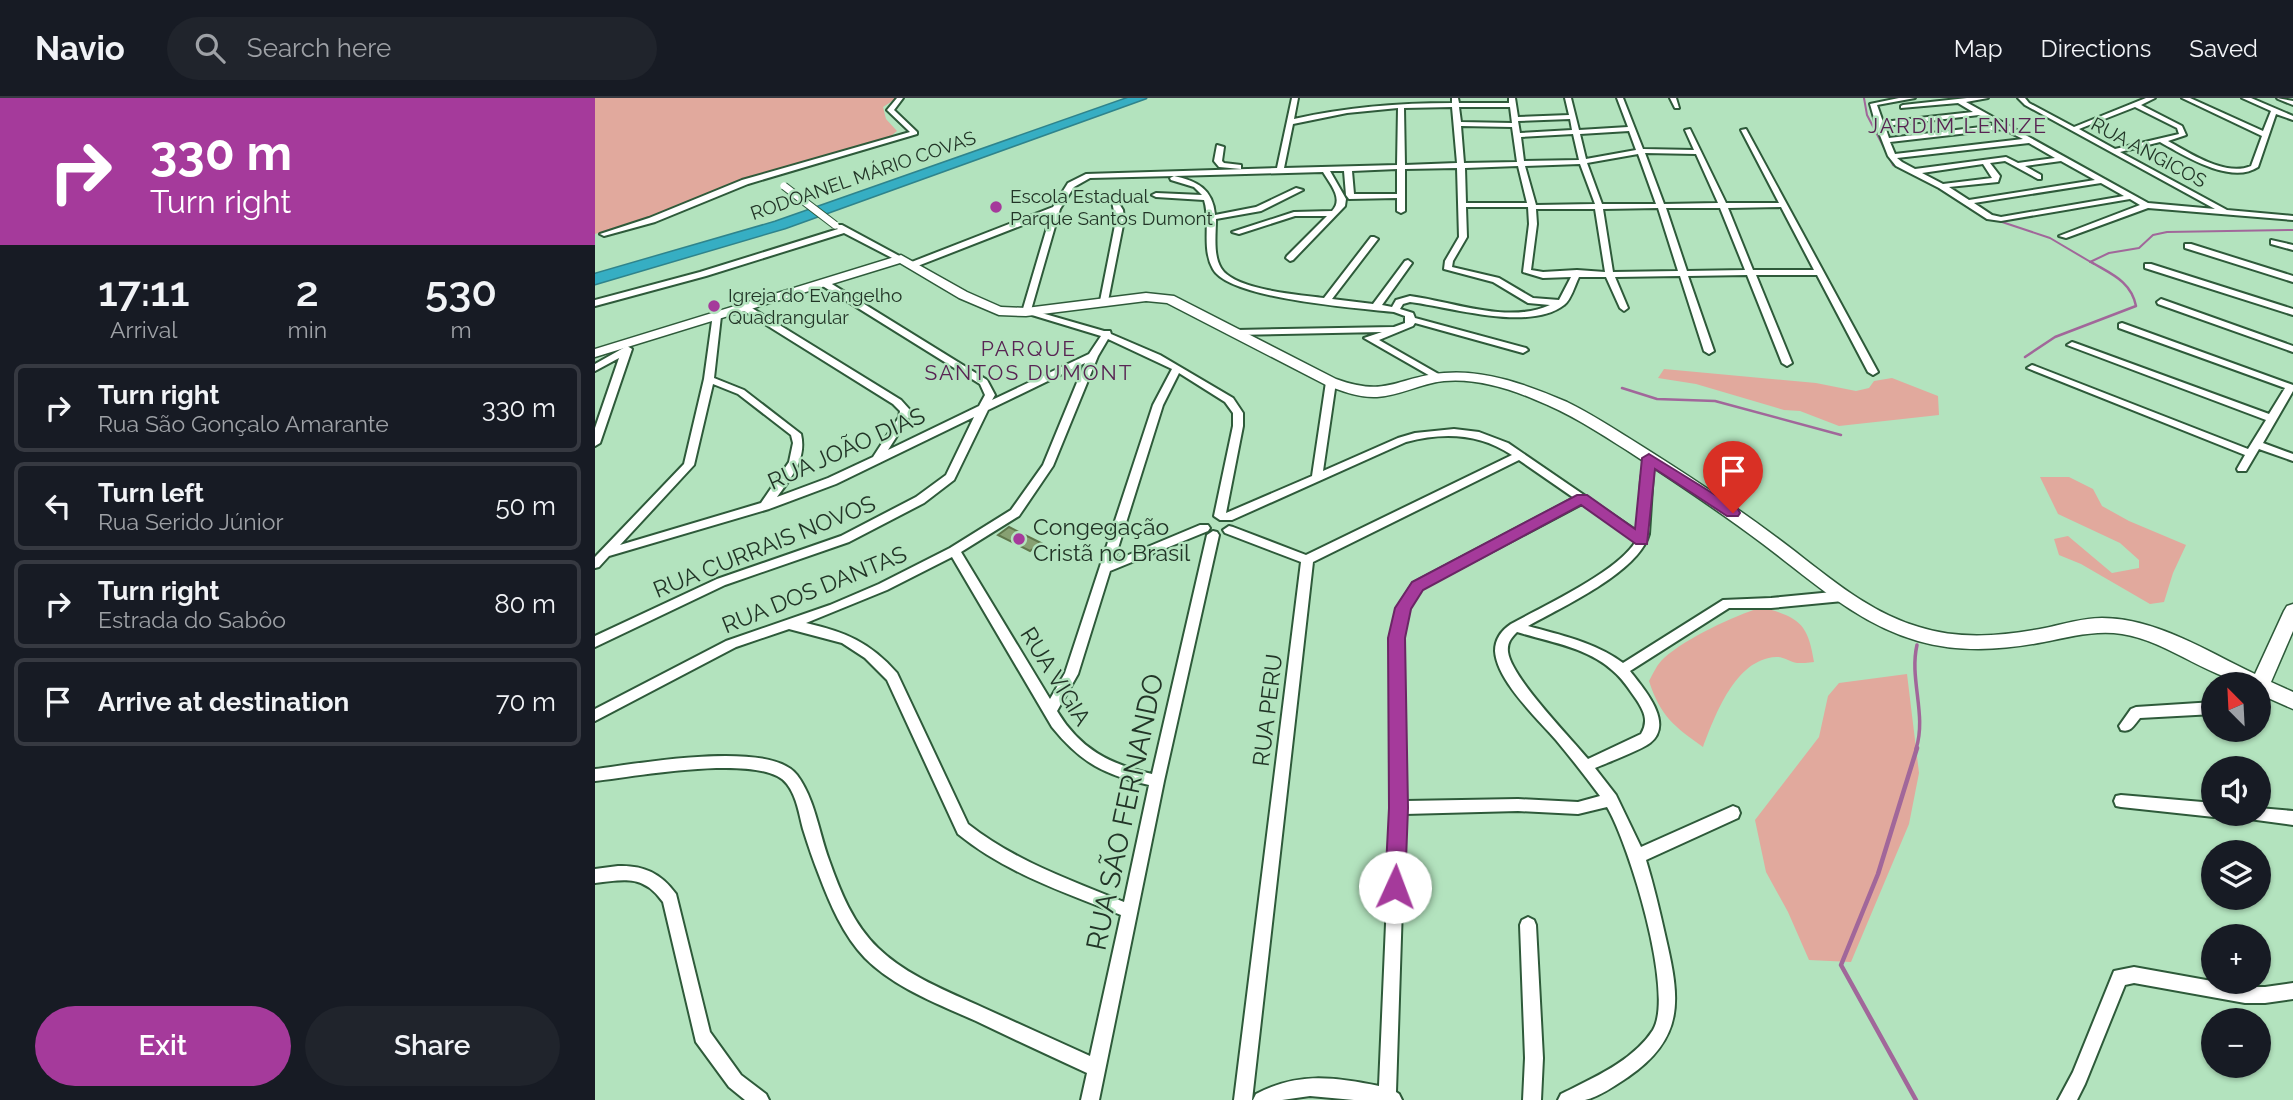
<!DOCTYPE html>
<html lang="en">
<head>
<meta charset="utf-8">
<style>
  :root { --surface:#171b24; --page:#20242c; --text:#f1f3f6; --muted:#9ea1a6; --line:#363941; --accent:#a53a9b }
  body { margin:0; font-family:Raleway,sans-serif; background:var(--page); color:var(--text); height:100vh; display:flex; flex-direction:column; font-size:26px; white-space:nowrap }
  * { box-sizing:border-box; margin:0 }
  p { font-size:23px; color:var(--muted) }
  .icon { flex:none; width:38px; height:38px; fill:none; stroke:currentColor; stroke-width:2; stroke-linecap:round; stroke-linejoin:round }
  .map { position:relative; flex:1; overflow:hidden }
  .drawer { display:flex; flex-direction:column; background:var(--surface); width:595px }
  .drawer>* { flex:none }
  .hud { background:#a53a9b; color:#fff; overflow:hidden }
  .needle { width:46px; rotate:336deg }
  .buttons { position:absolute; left:1606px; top:574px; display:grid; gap:14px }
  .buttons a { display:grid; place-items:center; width:70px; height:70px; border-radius:50%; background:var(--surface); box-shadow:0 2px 5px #0004; font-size:35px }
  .pin { position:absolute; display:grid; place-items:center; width:60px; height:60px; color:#fff; margin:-72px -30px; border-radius:50% 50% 50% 0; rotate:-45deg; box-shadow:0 0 7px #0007 }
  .pin .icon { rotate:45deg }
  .me { position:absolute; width:77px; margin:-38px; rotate:2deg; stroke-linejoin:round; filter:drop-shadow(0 0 5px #0008) }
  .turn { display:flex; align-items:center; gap:24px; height:147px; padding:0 35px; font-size:32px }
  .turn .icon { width:91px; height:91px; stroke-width:2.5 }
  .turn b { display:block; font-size:49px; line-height:60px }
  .eta { display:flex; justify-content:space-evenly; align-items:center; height:119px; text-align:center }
  .eta b { font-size:42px; font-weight:600; line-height:49px }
  .primary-button { display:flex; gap:14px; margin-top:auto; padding:14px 35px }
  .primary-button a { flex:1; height:80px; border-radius:42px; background:var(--accent); color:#fff; font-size:28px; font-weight:600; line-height:80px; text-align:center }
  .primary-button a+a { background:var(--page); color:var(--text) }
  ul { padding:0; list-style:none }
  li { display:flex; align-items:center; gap:21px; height:88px; margin:0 14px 10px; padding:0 21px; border:4px solid var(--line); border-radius:10px }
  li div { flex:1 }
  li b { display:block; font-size:26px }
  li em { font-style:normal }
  header { display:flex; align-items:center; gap:42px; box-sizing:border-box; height:98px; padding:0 35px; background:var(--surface); border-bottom:2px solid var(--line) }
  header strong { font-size:33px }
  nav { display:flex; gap:38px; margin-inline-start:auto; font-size:24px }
  .search { width:490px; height:63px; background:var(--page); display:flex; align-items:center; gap:18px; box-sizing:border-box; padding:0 24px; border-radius:38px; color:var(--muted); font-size:26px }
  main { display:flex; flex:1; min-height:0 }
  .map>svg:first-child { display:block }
  .green { fill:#e1a99d }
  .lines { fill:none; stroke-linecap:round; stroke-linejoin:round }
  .stream-far3 { stroke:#a1679a; stroke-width:2 }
  .stream-far2 { stroke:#a1679a; stroke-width:2.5 }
  .stream-far1 { stroke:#a1679a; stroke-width:3.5 }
  .stream { stroke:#a1679a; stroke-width:4.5 }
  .building { fill:#87a072; stroke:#5f774b; stroke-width:2 }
  .street-casing { stroke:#2e5a3a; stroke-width:4 }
  .secondary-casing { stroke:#2e5a3a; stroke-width:3 }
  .highway-casing { stroke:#2f848c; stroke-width:3 }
  .street { fill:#fff; fill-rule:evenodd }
  .secondary { fill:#fff; fill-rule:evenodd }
  .highway { fill:#36aec3; fill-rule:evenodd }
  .street-bridge-casing { stroke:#2e5a3a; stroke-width:9; stroke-linecap:butt }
  .street-bridge { stroke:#fff; stroke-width:7 }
  .route { fill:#a53a9b; stroke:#6b2665; stroke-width:2 }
  .poi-dot { fill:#a53a9b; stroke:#b3e3be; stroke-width:2.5 }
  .labels { text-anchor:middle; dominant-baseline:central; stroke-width:5; stroke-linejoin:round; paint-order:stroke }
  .far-street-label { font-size:19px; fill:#223527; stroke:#b3e3be }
  .far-poi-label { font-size:19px; fill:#223527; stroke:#b3e3be; text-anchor:start }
  .far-quarter-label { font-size:21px; letter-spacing:2px; fill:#582453; stroke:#b3e3be }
  .street-label { font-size:23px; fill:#223527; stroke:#b3e3be }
  .poi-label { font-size:23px; fill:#223527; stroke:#b3e3be; text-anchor:start }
  .near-street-label { font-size:28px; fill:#223527; stroke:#b3e3be }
</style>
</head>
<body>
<header>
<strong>Navio</strong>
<div class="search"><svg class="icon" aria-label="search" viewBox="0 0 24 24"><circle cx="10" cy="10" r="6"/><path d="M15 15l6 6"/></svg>Search here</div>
<nav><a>Map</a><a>Directions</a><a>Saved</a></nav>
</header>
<main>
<section class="drawer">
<div class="hud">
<div class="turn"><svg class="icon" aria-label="right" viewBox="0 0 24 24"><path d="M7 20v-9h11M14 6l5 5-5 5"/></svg><div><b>330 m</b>Turn right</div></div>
</div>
<div class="eta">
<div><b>17:11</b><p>Arrival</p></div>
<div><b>2</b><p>min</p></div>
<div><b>530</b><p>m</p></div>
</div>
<ul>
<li><svg class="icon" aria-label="right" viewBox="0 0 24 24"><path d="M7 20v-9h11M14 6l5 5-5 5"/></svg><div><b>Turn right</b><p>Rua São Gonçalo Amarante</p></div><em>330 m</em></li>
<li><svg class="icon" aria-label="left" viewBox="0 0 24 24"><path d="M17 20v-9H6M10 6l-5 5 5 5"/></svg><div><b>Turn left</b><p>Rua Serido Júnior</p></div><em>50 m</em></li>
<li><svg class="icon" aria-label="right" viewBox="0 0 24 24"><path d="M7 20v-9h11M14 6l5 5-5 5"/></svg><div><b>Turn right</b><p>Estrada do Sabôo</p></div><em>80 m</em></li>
<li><svg class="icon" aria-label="arrive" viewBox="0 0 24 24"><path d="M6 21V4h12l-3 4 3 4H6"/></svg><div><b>Arrive at destination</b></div><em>70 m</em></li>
</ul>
<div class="primary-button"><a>Exit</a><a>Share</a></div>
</section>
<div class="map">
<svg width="1698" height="1002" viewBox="0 0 1698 1002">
  <rect width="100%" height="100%" fill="#b3e3be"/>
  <path class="green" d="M0 0H302L288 9 291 21 302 33 296 38 275 45 127 89 65 117 0 136Z
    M1069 271 1221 285 1261 293 1274 290 1279 283 1297 280 1343 298 1344 317 1244 328 1205 313 1189 312 1101 286 1063 280Z
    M1445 379H1474L1498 391 1507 408 1534 423 1591 447 1578 475 1569 504 1555 506 1486 466 1464 457 1459 441 1473 438 1517 475 1544 470V462L1525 445 1463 416Z
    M1167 509C1205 520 1213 526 1219 564 1213 565 1207 565 1202 565 1195 564 1188 558 1181 559 1140 561 1120 618 1108 649 1080 629 1065 618 1054 583 1058 576 1062 566 1069 560 1093 539 1137 519 1167 509Z
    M1312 576 1324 675 1314 726 1256 864 1214 862 1193 814 1171 774 1160 722 1224 639 1233 598 1244 585Z"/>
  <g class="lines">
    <path class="stream-far3" d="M1269 0 1272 17 1298 67 1315 75
      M1398 121 1455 140 1499 166
      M1495 164 1514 155 1544 150 1558 137 1572 134 1698 132"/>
    <path class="stream-far2" d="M1430 259 1460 239 1541 208C1536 183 1516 176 1496 164
      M1027 290 1062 301 1120 303 1246 337"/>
    <path class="stream-far1" d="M1321 651C1332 617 1314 581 1322 547"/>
    <path class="stream" d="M1321 1002 1246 867 1283 776 1322 650"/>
  </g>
  <path class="building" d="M414 429 446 445 435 453 403 437Z"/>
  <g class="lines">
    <g class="street-casing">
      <path id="street" d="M302 0H308L299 12 322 34V36L153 86 60 124 9 138 5 136 54 120 147 82 315 34 292 12Z
        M697 0H703L699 21C752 9 803 5 857 5V0H863L864 5H914V0H920L923 19 974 17 970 0H976L984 32 1033 29 1022 0H1028L1048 51 1099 52 1090 32 1095 31 1131 105H1184L1146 32 1151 31 1283 274 1278 277 1273 274 1222 177H1161L1197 265 1192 268 1187 265 1152 177 1093 178 1119 253 1114 256 1109 253 1085 178 1020 179 1033 210 1029 213 1025 210 1011 179H984C980 187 976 202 969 207 934 234 856 209 815 204L808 206 805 211 818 215 820 220 931 250 933 252 928 255 820 225 818 228 784 242 847 278 849 280 844 283 769 240 787 234 639 237 637 235 642 232 799 229 810 225V218L799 214C763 210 634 201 618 171 606 150 616 124 609 102L561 99 557 97 561 95 607 97 599 89 576 82 575 80 579 78 495 80 479 89 465 111 436 212 509 233H515L516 236 565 257 638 300 648 315V328L631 415 717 378 731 284 736 281 741 284 728 373 803 340 820 335 859 331 884 334 913 345 1043 434 1046 382 1050 358H1058L1059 360 1054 436C1044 474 967 509 933 528 965 537 1000 544 1028 565L1128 502 1176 500 1248 493 1252 495 1254 498 1252 501 1248 503 1176 510H1134L1035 573C1048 590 1080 625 1055 645 1044 653 1014 664 1000 670L1021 697 1046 749 1138 708 1143 710 1145 715 1143 720 1051 762C1059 788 1065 814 1071 841 1085 901 1090 940 1033 979 1021 987 1004 999 990 1002 982 1002 971 1002 963 1002L966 996C998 980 1038 963 1058 932 1080 895 1034 746 1012 709L983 716 923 713 810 716 801 994 804 996 807 1002H759L715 998 687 1002H658L661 996C703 974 738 979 784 988L796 710 795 540 802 510 818 485 979 400 924 362 718 464 657 1002H639L706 464 630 435 628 432 634 428 638 429 711 457 917 357C884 335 848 334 811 344L637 422H625L619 418 638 328V315L630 304 584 275 568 307 519 463 605 427H613L615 430 613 433 515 473 483 576 462 613C485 651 514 666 557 676L612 437 618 433 622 434 624 437 569 683 504 1002H486L492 975C455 958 418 941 381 923 343 906 300 890 270 860 248 837 235 806 224 777 218 762 213 747 208 731 204 716 202 699 192 686 169 654 38 679 0 683V671C42 666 175 641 202 677 220 701 224 735 234 762 245 793 258 826 283 850 312 878 352 893 389 910 424 926 460 942 495 958L526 817C469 794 411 775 363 736L292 582 270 560 247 545 194 531 141 549 0 623V611L131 543 235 507 284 486 355 450 416 412 448 367 490 265 393 312 359 382 329 405 254 444 130 487 0 549V538L122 481 246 438 321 399 351 377 379 319 241 386 174 411 14 458 4 469 0 470V459L89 366 109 281 118 216 121 215 126 218 119 280 149 292 206 336C212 361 196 380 182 399L233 380 278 359 304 319 305 313 298 306 146 211V207H152L306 302 315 312 314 319 293 352 384 308 390 297 385 286 226 187V183H232L392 282 400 297 397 302 494 256 506 238 427 214 456 116 320 169H314V165L458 109 473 85 491 76 682 70ZM857 9 862 65 810 67 809 10ZM864 9H915L917 25 866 24ZM803 10 802 67 689 70 698 26 752 15ZM975 21 977 32 925 35 923 23ZM866 28 917 29 922 64 869 65ZM1034 33 1041 52 991 61 985 36ZM978 36 984 62 929 63 926 39ZM1050 55 1101 56 1123 105 1069 106ZM1043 56 1061 106H1007L992 65ZM985 66 1000 106 941 107 930 68ZM923 68 932 105H871L870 70ZM862 70 864 139 850 163 849 171 898 184 933 205 955 207C913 226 859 204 815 198L801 202 797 209 787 207 817 165 813 162 810 163 778 206 737 201 783 141 779 139H776L729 200C705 197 639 192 626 170 618 157 621 136 621 121L666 113 708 92 701 90 661 109 620 117C618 91 602 83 579 78L728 74C735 86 749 101 737 113L699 114 637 134 644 136 700 118H732L692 158 691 160 695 163 698 162 750 108 751 101 735 73H749L751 97 754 101 802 100V113L806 115 810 113V71ZM802 71V96H759L757 73ZM871 109H933L934 126 928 174 948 180 976 179 964 202 938 200 904 180 857 169 858 163 872 139ZM1186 109 1219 172H1158L1133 110ZM1063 110 1083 173 1018 174 1008 111ZM1071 110H1125L1150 172 1092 173ZM941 111H1000L1010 174 982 172 948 174 936 172 942 126ZM513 241 577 271 558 307 470 575 455 601 366 454 424 418 458 368 503 258ZM118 286 143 296 196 337 198 345 194 364 166 405 25 447 99 367ZM987 406 1041 443C1023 474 948 508 916 526 907 532 900 541 900 553 902 583 942 620 961 642 976 660 991 679 1005 698L983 704 923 701 810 703 807 540 814 511 826 491ZM357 459 457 629C486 665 510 677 554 687L529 804C475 782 420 763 373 726L302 575C275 544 250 534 211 525L292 492ZM922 534C954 544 991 549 1017 572 1027 580 1034 591 1041 601 1049 613 1054 623 1046 636L993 661C974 638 916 579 913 554 912 545 916 540 922 534Z
        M1075 0H1081L1084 10H1080Z
        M1304 0H1320L1282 7 1288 24 1378 14 1363 5 1306 10V8L1308 7 1372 0H1393L1371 4 1553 105 1620 111 1430 7 1423 0H1430L1434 5 1479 29 1551 0H1560L1546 7 1587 28 1591 37 1573 43C1595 55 1630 79 1656 68L1667 38 1587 0H1595L1668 33 1676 13 1647 0H1656L1698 18V22L1681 16 1663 69C1636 87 1590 58 1565 44L1525 54 1632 112 1698 118V122L1553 110 1471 140 1464 138 1545 107 1535 101 1406 123 1392 121 1344 90 1301 68 1293 58 1281 27 1275 6ZM1540 9 1582 30 1584 36 1520 51 1484 31ZM1384 17 1403 27 1294 40 1290 28ZM1408 31 1428 41 1300 56 1295 44ZM1434 45 1460 60 1423 65 1411 59 1320 71 1307 64 1302 60ZM1410 63 1443 81H1446V77L1430 68 1466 63 1500 82 1374 102 1354 89 1403 84 1405 78 1395 65ZM1388 66 1397 80 1348 86 1327 75ZM1506 85 1529 98 1406 119 1397 117 1379 105Z
        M1682 0 1698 3V7L1683 1Z
        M622 47 629 49 627 63 629 65 646 67V71L624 69 619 63Z
        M517 104H523L528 112 529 122 513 203 509 206 505 203 521 122Z
        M241 127H247L310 161 303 163 249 135 111 178 0 208V202L105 174 243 131 240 129Z
        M1676 142 1698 147V152L1676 146Z
        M1590 146H1596L1698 178V184L1590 150Z
        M1550 166H1556L1698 211V217L1550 170Z
        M1566 201 1698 248V254L1563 206 1562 204Z
        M1527 225 1698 287V293L1668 345 1698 356V363L1664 351 1651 373H1643L1642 371 1650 357 1432 270 1437 267 1440 268 1653 351 1671 322 1472 247 1477 244 1480 245 1674 316 1690 290 1524 230V226Z
        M32 248 37 251 5 345 0 348V330L24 260 0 273V266Z
        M1619 604V616L1545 620C1539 627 1536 635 1526 632L1524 628 1536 611 1541 609Z
        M1526 697 1619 705V716H1625L1619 719 1526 709 1521 708 1519 703 1521 698Z
        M1664 710 1698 713V727L1654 721 1652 716H1664Z
        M23 768C48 767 66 775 81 796L115 934 146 977 171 996 174 1002H150L134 989 101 944 68 804C49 777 30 781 0 785V771Z
        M933 819 939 822 941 827 948 960 946 1002H928L930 960 925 827 927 822Z
        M1539 869 1650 889H1670L1698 885V901L1670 905H1650L1539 885 1530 887 1490 986 1482 1002H1463L1478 974 1519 873Z"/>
    </g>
    <g class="secondary-casing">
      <path id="secondary" d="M306 157 372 194 406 209 431 210 551 195 579 198 741 281C793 300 801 279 849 275 890 271 935 288 972 304 997 316 1021 332 1045 347 1091 376 1137 406 1181 439 1226 472 1269 513 1324 529 1364 542 1408 538 1450 530 1469 526 1488 520 1507 520 1561 520 1613 554 1660 576L1689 513 1692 508 1698 506V533L1676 584 1698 594V611L1664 596V586C1620 586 1575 543 1527 536 1500 532 1475 539 1449 544 1407 552 1365 555 1323 543 1263 526 1217 483 1168 446 1124 413 1079 383 1033 353 1003 334 974 315 941 302 913 290 880 280 849 283 826 285 805 298 782 299 764 300 747 293 731 287L572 205 551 203 431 218 404 217 364 200 305 165 0 259V251Z"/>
    </g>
    <g class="highway-casing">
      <path id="highway" d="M533 0H551L190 130 0 186V176L180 124Z"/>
    </g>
    <use href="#street" class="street"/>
    <use href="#secondary" class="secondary"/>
    <use href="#highway" class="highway"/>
    <g class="street-bridge-casing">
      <path id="street-bridge" d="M189 88 240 127"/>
    </g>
    <use href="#street-bridge" class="street-bridge"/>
  </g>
  <path class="route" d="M1054 356 1143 411 1145 415 1143 418H1132L1060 371 1052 446H1041L986 407 828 492 816 511 810 540 813 710 810 789 807 795 800 798 793 795 790 789 794 710 793 540 800 510 817 484 982 397H992L1040 431 1047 360Z"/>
  <g class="poi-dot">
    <circle cx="401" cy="109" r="7"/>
    <circle cx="119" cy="208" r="7"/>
    <circle cx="424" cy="441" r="7"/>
  </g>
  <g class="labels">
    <g class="far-street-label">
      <text transform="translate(1554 54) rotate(28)">RUA ANGICOS</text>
      <text transform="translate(268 77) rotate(-19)">RODOANEL MÁRIO COVAS</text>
    </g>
    <g class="far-poi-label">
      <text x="415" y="98">Escola Estadual<tspan x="415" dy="22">Parque Santos Dumont</tspan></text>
      <text x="133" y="197">Igreja do Evangelho<tspan x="133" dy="22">Quadrangular</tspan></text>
    </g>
    <g class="far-quarter-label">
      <text x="1363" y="27">JARDIM LENIZE</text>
      <text x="434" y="250">PARQUE<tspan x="434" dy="24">SANTOS DUMONT</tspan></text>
    </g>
    <g class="street-label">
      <text transform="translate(251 350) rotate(-24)">RUA JOÃO DIAS</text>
      <text transform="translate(169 448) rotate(-22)">RUA CURRAIS NOVOS</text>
      <text transform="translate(219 491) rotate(-22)">RUA DOS DANTAS</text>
      <text transform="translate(461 578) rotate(58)">RUA VIGIA</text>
      <text transform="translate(672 612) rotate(-83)">RUA PERU</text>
    </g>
    <g class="poi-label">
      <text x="438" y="428">Congegação<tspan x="438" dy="26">Cristã no Brasil</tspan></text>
    </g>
    <g class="near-street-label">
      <text transform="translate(530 714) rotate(-78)">RUA SÃO FERNANDO</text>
    </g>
  </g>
</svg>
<div class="buttons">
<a><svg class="needle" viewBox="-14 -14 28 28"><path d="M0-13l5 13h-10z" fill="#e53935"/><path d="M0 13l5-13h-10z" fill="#9ea1a6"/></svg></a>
<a><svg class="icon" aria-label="sound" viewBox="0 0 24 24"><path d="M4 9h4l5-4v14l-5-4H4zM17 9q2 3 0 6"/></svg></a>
<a><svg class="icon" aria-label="layers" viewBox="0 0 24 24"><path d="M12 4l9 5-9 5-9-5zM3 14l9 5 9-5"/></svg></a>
<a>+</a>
<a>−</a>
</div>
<div class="pin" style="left:1138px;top:415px;background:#d93025"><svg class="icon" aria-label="arrive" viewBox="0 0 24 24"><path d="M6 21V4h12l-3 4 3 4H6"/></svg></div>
<svg class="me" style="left:800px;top:789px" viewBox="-20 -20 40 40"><circle r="19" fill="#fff"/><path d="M0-13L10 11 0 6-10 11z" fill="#a53a9b"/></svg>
</div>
</main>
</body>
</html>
